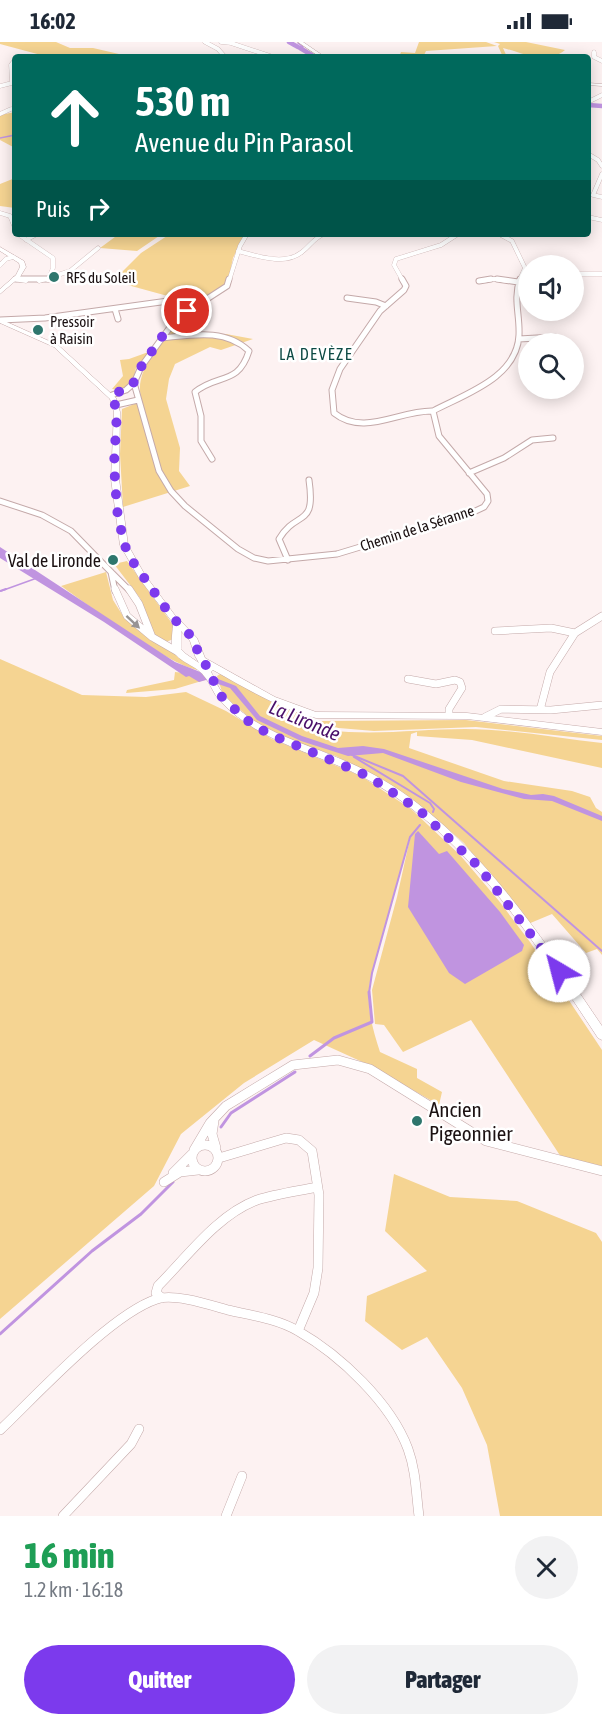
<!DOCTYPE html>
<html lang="fr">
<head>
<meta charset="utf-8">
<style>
  :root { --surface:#fff; --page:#f2f2f3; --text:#1f2937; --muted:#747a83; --accent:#7c3aed }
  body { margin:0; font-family:"Asap Condensed",sans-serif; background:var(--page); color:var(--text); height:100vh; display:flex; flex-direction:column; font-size:22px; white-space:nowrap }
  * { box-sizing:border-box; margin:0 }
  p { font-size:20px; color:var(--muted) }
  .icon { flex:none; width:33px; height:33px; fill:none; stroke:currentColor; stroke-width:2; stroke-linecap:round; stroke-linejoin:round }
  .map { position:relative; height:1474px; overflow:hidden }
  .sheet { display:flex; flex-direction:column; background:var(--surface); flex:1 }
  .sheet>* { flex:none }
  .guide { position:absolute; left:12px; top:12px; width:579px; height:183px; border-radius:6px; box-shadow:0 3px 15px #0003; background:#00695c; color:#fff; overflow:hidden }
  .fabs { position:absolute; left:518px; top:213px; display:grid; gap:12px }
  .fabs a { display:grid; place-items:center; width:66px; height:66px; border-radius:50%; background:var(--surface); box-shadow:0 3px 15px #0003; font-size:30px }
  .pin { position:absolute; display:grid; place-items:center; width:51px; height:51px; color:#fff; margin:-26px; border:3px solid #fff; border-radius:50%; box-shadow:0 2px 6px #0007 }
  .me { position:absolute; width:66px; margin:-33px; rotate:323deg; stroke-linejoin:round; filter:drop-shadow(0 0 4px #0008) }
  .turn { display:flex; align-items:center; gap:21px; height:126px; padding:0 24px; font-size:27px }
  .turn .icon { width:78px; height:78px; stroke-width:2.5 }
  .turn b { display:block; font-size:42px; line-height:51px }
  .then { display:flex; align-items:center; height:57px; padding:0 24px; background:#0003; gap:12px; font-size:22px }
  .round { display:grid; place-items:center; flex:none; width:63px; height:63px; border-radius:32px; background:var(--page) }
  .summary { display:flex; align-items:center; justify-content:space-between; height:102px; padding:0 24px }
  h1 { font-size:36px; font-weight:800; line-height:45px; color:#1e9e55 }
  .cta { display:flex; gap:12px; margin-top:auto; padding:12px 24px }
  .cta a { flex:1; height:69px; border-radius:36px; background:var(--accent); color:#fff; font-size:24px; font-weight:800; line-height:69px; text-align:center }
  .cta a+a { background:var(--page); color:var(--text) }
  .status { display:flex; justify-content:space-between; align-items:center; height:42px; padding:0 30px; background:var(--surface); direction:ltr }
  .status svg { height:16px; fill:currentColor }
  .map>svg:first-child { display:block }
  .green { fill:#f5d492 }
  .water { fill:#c094e0 }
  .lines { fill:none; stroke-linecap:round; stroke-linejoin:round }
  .stream-far2 { stroke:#c094e0; stroke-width:1.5 }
  .stream-far1 { stroke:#c094e0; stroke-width:2 }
  .stream { stroke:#c094e0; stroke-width:3 }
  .canal { stroke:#c094e0; stroke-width:4.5 }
  .street-far3-casing { stroke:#c4a9a9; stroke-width:4.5 }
  .street-far2-casing { stroke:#c4a9a9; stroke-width:7 }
  .street-far1-casing { stroke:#c4a9a9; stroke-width:8 }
  .street-casing { stroke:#c4a9a9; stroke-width:10 }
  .secondary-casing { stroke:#c4a9a9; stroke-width:1 }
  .street-far3 { stroke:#fff; stroke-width:4 }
  .street-far2 { stroke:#fff; stroke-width:5 }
  .street-far1 { stroke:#fff; stroke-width:7 }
  .street { stroke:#fff; stroke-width:9 }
  .secondary { fill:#fff; fill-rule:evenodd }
  .oneway { fill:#989494 }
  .route { stroke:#7c3aed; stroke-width:10; stroke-dasharray:0 18 }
  .poi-dot { fill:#2e766d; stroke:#fff; stroke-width:2 }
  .labels { text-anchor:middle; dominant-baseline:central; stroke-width:5; stroke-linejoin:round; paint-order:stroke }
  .far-poi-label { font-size:15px; fill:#1b1112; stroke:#fff; text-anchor:start }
  .far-street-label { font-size:15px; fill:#1b1112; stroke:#fff }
  .far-neighbourhood-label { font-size:16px; letter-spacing:1.5px; fill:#0d4a44; stroke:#fff }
  .poi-label { font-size:18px; fill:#1b1112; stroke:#fff; text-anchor:end }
  .water-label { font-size:20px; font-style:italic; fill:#4a0f69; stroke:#fff }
  .near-poi-label { font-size:21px; fill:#1b1112; stroke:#fff; text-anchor:start }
</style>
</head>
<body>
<div class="status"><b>16:02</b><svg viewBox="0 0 49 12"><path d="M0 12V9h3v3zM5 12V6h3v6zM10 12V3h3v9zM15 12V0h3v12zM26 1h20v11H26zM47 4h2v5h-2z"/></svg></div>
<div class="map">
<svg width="602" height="1474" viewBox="0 0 602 1474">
  <rect width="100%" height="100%" fill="#fdf2f2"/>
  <path class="green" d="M0 0H56L70 6H93L132 15H31L41 13 0 2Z
    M419 0H486L497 4 426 9 423 15H409L408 13 399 15 401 10 415 11Z
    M494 0H526L565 8C546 24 524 11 503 6L507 15H503L498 4 500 2Z
    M15 70V106L0 98V73Z
    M15 136V166L0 164V142Z
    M119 192H162L137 209 100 206Z
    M170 192H245L233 216 228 240 199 259 164 253 113 239 141 211Z
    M177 281H203L194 291 226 292 253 297 221 308 210 305 175 322 169 337 166 357 180 406 179 429 190 444 123 465 120 412 122 367 142 359C132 329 161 304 177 281Z
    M154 308 136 326 133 339 123 348 112 347 123 334 120 318 129 317Z
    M127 519 176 587V596L166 600 154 592 140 556 114 522Z
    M106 530 113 558 125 577 203 628C182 633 84 560 61 544Z
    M0 617 82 653 146 655 186 650 226 669 272 697 361 734 411 767 460 813 499 859 530 900 602 1008V1124L561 1115 471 978 403 1010 384 983 375 982 372 948 397 855 411 792 371 935C365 961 372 985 380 1010L417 1027V1036L442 1050 439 1063 369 1023 314 998 244 1041 181 1092 154 1144 0 1277Z
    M175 630 203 633 205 638 175 647 126 651 127 648 174 638Z
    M220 632 287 667 303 672 309 677 320 679 466 678 602 694V698L476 685 374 689 327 685 328 688C374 694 419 687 465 687 511 687 557 696 602 701V726L472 698 417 694V690L411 692 409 706 504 739 572 749 590 755 596 766 602 770V913L597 907 586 911 552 872 528 882 464 801 426 768 384 740 336 714 290 698 257 682 223 653 217 634Z
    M394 1132 450 1155 517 1159 596 1191 602 1200V1474H500L487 1403 462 1346 427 1295 402 1308 365 1279 367 1254 427 1229 385 1189Z"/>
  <path class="water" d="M0 505 175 620 236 644 260 674 302 694 338 706 363 704 384 707 503 747 531 753 543 752 554 754 602 774V779L552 759 524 757 461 740 383 711 348 714 301 699 257 678 230 646 206 638 199 640 189 634 186 635 104 580 0 516Z
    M418 789 439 812 447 809 500 870 524 903 522 909 465 942 449 931 408 865 415 792Z"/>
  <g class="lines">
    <path class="stream-far2" d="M298 1 303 5
      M0 96 15 93
      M1 549 37 536"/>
    <path class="stream-far1" d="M0 549 6 547
      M352 713 403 734 602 909
      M354 715 430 761 434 767 433 770
      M369 951 372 931 410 795 420 783"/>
    <path class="stream" d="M310 1014 334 996 372 980 369 950
      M221 1085 231 1071 295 1030
      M0 1292 92 1209 141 1172 173 1140"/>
    <path class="canal" d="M289 0 298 5
      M300 6 315 15
      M588 63 602 64"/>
    <g class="street-far3-casing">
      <path id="street-far3" d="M205 0 218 7 225 15
        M221 0 231 1 273 15
        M594 10V15L602 19
        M0 44 12 41 11 23 15 18
        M588 60 602 53
        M0 72 11 67
        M588 94V99
        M588 112 598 118 602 124
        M602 132 593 153 602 155
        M0 171 10 174 15 186
        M588 175 602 178
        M18 192 53 216V226L48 238
        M499 192 512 199 525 226 519 239
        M26 198 37 192
        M238 209C257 214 285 224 302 210 310 204 314 196 324 192
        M0 223 6 217 13 215
        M573 232H602
        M14 237 26 239
        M39 239 70 229 98 206
        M229 239 240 204 247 192
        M403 239 394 223 396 217 441 203 458 192
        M480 239 494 237 509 239"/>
    </g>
    <g class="street-far2-casing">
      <path id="street-far2" d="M16 237H49
        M229 237 227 244 176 277 141 325 134 341 159 429 171 449 185 464 238 507 254 516 268 519 337 512 469 472 484 465 488 459 487 452 439 394 433 369
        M402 237 406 244 404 248 380 269 340 327 332 348 334 371C364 395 399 368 433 369
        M497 237 518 240
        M479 239 491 237
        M347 256 376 260 386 264
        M115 267 118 277
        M0 278 45 276 168 259
        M162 296C192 293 225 286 249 309 238 344 218 331 195 350L201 374V399L212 417
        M519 297 555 295
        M112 353 126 348 134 341
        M116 363 138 358
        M433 369C465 352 517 336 519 293 520 273 513 257 520 237
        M469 431 504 416 532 398 553 396
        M0 459 42 473 71 489 111 530
        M288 518 279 497C297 467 316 487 309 438
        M111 530 130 549
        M111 530 115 549"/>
    </g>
    <g class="street-far1-casing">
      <path id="street-far1" d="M115 547 127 574 152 595 139 562 129 547
        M495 589 551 586 575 591
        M152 595 178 610
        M408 637 436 642 455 638 460 640 462 646 449 667V673
        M540 668 550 630 575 591 602 574
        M485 675 501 667 551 668 602 663"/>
    </g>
    <g class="street-casing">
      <path id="street" d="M214 1079 212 1092 216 1106
        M192 1116a13 13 0 1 1 26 0a13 13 0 1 1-26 0Z
        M194 1108 210 1081 226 1064 293 1023 338 1018 370 1027 486 1099 602 1129
        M219 1116 286 1096 299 1098 312 1109 319 1153 318 1226 314 1251 298 1289
        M173 1131 192 1112
        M164 1140 180 1130 198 1128
        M162 1256 156 1251 158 1244C187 1215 217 1173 257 1158 276 1152 298 1149 317 1145
        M0 1388C37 1353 111 1272 157 1257 174 1251 210 1263 228 1268 250 1273 278 1277 298 1289 340 1313 391 1361 408 1407 416 1429 416 1451 419 1474
        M63 1474 131 1402 139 1387
        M226 1474 242 1434"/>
    </g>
    <g class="secondary-casing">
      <path id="secondary" d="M298 0H303L325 15H320Z
        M588 41 602 42V44L588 43Z
        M0 205 24 219 26 225 20 235 0 252V247L16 233 20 225 19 221 0 209Z
        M0 277 58 303 116 356 120 370 119 437 128 503 145 533 174 572 197 596 205 616 275 655 316 670 467 671 602 687V693L467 677 316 676C278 666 247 647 213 628L211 630C215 637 217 644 222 650 252 689 301 699 343 718 370 729 395 744 417 761 493 819 549 906 602 984V998L598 996C537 904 470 796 372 740 323 712 262 703 221 660 213 652 211 642 204 634 196 622 174 620 172 604 171 597 173 588 173 581L139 536 120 503 111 437 114 370 110 357 54 305 0 281ZM181 589 190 599 195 614 199 621 186 612 181 607Z"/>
    </g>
    <use href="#street-far3" class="street-far3"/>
    <use href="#street-far2" class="street-far2"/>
    <use href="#street-far1" class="street-far1"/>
    <use href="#street" class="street"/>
    <use href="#secondary" class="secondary"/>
  </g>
  <defs><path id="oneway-solid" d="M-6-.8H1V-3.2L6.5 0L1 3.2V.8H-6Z" transform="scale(1.5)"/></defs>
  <use class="oneway" href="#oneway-solid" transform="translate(133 580) rotate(43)"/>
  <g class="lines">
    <path class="route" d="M187 269 166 289 141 325 132 344 112 353 117 370 114 422 117 468 124 502 133 520 171 574 194 597 199 614 208 626 219 652 245 677 267 691 368 734 419 768 478 824 559 929"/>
  </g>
  <g class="poi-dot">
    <circle cx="54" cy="235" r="6"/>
    <circle cx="38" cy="288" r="6"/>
    <circle cx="113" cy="518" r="6"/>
    <circle cx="417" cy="1079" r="6"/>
  </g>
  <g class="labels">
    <g class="far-poi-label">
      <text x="66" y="235">RFS du Soleil</text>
      <text x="50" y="279">Pressoir<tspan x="50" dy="17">à Raisin</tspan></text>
    </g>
    <g class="far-street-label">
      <text transform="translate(417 486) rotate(-18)">Chemin de la Séranne</text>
    </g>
    <g class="far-neighbourhood-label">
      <text x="316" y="312">LA DEVÈZE</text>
    </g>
    <g class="poi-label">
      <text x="101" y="518">Val de Lironde</text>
    </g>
    <g class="water-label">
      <text transform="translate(305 678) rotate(23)">La Lironde</text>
    </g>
    <g class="near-poi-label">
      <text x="429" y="1067">Ancien<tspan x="429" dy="24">Pigeonnier</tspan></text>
    </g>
  </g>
</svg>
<div class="fabs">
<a><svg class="icon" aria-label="sound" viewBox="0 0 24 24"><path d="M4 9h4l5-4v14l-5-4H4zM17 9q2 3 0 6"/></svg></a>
<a><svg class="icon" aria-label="search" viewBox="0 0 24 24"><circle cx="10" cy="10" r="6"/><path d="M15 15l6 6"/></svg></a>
</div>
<div class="pin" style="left:187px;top:269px;background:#d93025"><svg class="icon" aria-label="arrive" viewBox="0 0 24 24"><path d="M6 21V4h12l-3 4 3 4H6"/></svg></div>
<svg class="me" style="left:559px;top:929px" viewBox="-20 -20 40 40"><circle r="19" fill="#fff"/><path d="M0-13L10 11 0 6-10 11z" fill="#7c3aed"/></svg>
<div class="guide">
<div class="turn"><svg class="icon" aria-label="ahead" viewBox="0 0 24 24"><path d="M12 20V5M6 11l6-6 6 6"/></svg><div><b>530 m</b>Avenue du Pin Parasol</div></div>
<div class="then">Puis<svg class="icon" aria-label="right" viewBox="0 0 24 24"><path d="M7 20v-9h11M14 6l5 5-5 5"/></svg></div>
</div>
</div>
<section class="sheet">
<div class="summary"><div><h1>16 min</h1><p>1.2 km · 16:18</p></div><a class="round"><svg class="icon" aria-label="close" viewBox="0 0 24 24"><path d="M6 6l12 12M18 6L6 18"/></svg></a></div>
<div class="cta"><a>Quitter</a><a>Partager</a></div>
</section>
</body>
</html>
